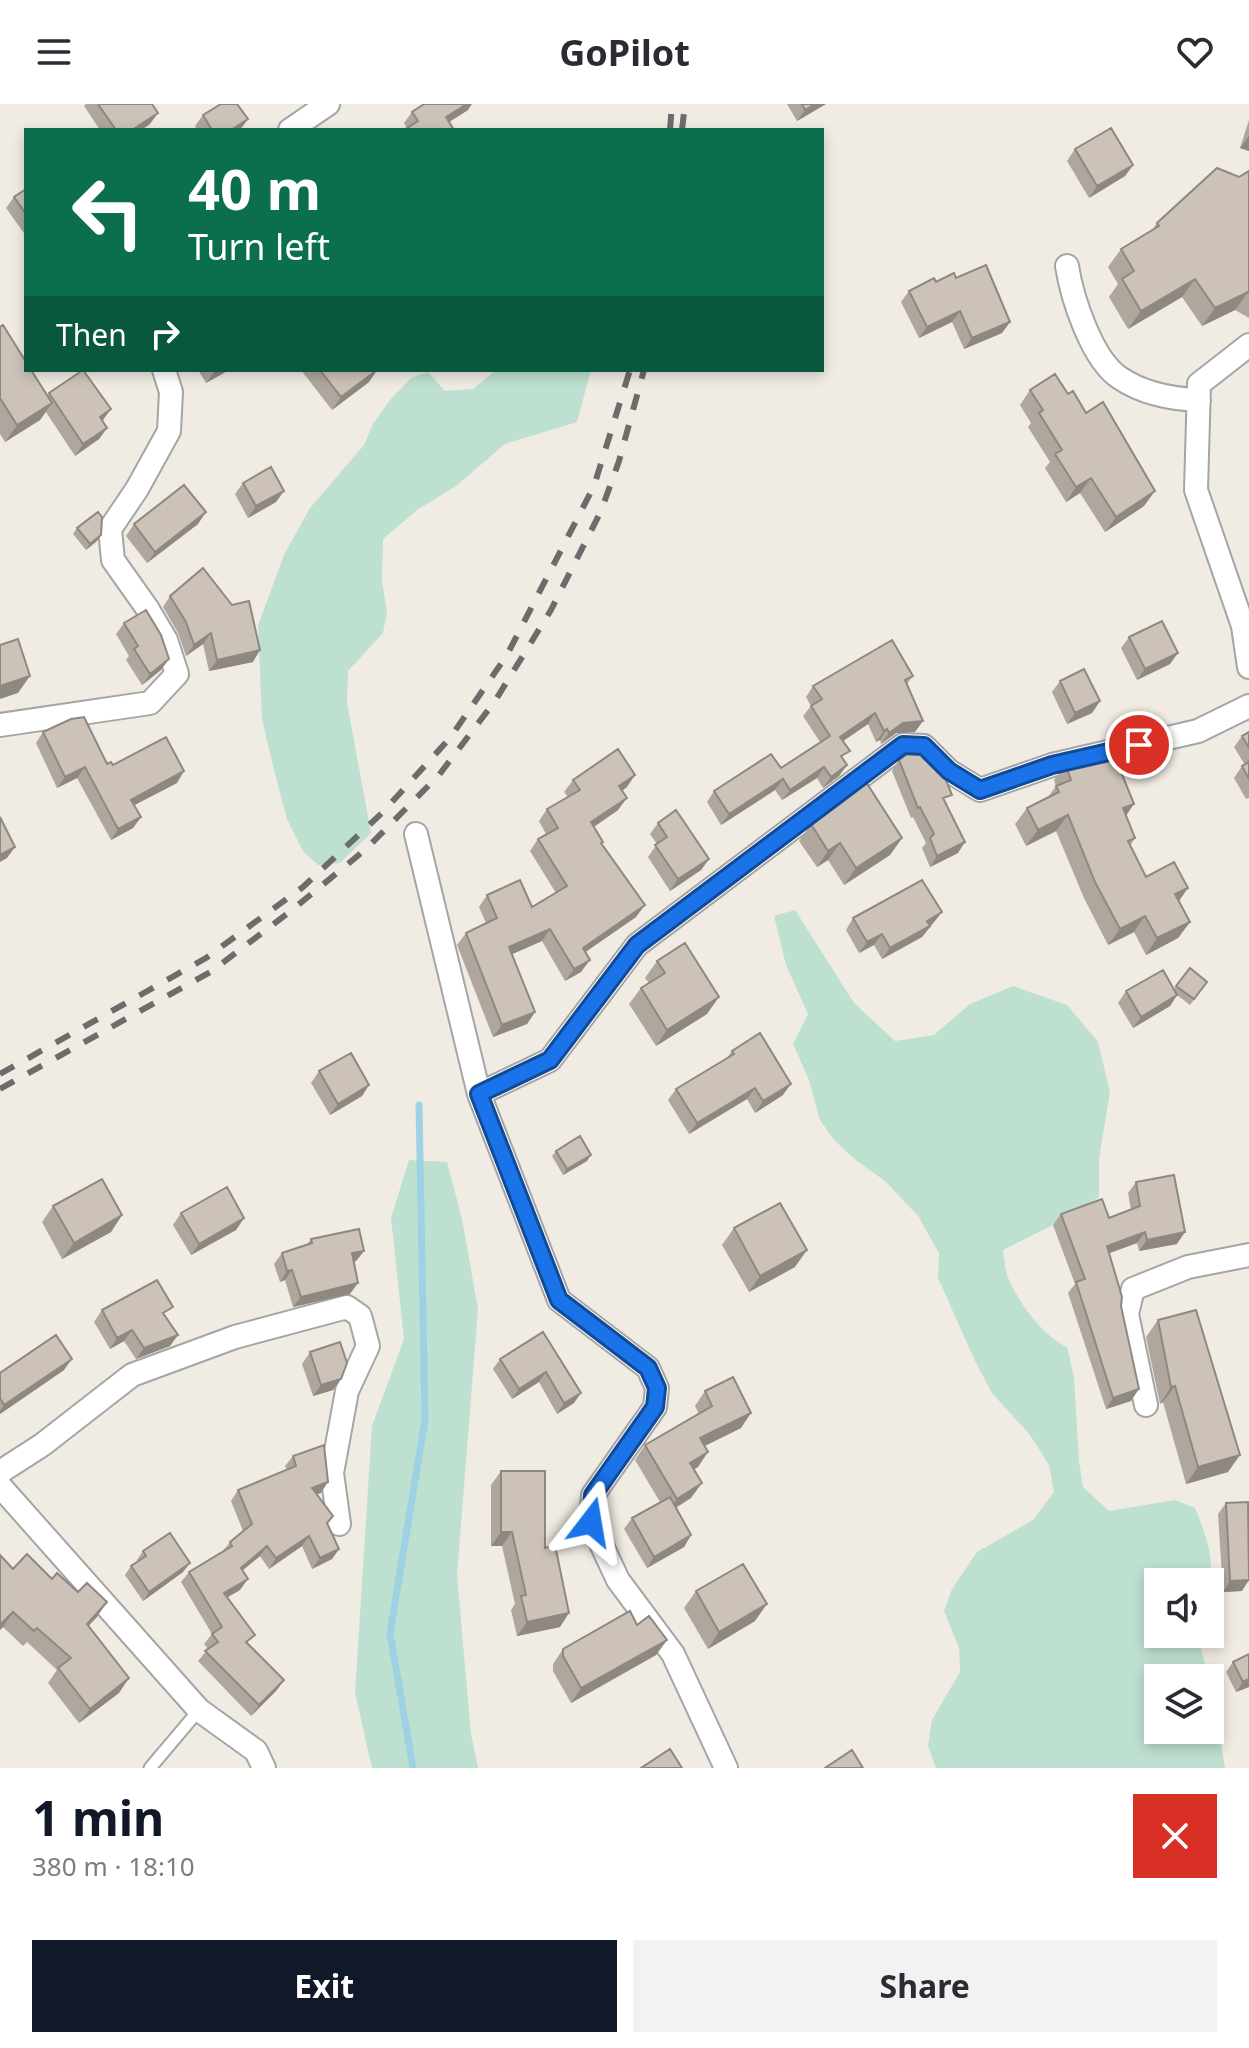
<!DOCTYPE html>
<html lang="en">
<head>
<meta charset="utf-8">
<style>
  :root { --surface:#fff; --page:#f2f2f3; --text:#2b2b33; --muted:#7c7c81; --accent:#111827 }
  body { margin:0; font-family:"Noto Sans",sans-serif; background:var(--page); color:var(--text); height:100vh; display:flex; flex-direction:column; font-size:30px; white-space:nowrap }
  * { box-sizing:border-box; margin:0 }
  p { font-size:26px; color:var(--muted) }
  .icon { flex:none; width:44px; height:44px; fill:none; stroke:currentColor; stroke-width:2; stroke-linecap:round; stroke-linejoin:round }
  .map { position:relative; height:1664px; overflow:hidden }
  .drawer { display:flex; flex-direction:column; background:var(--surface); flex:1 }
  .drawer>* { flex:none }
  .top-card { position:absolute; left:24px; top:24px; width:800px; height:244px; border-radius:0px; box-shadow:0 4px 12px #0003; background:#0b6e4f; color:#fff; overflow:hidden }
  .tools { position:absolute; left:1144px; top:1464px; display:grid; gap:16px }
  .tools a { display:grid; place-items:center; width:80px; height:80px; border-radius:0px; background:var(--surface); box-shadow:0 4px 12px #0003; font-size:40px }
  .pin { position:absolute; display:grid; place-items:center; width:68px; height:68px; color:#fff; margin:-34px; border:4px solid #fff; border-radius:50%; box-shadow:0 2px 8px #0007 }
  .me { position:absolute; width:88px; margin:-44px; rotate:14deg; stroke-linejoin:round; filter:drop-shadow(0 0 6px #0008) }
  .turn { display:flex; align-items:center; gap:28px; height:168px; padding:0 32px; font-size:36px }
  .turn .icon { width:104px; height:104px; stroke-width:2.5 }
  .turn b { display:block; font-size:56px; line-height:68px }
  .then { display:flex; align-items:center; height:76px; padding:0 32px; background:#0003; gap:16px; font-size:30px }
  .round { display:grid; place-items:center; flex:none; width:84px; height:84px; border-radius:0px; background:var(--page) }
  .summary { display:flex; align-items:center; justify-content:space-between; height:136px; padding:0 32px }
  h1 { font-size:48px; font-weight:700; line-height:60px; color:var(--accent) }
  .cta { display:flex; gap:16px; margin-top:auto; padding:16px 32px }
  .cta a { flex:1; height:92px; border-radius:0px; background:var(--accent); color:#fff; font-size:32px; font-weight:700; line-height:92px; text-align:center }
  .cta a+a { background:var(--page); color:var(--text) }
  header { display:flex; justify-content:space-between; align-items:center; height:104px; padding:0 32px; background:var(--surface); font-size:36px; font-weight:700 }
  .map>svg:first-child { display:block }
  .wetland { fill:#bee0d0 }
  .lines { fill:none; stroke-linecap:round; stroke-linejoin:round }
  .stream { stroke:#9ed2e2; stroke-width:7 }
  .lane-casing { stroke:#a5a5a5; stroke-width:15 }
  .street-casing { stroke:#a5a5a5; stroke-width:26 }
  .lane { stroke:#fff; stroke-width:11 }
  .street { stroke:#fff; stroke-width:22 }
  .rail { stroke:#6c6c6c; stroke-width:6; stroke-dasharray:16 16; stroke-linecap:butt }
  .wall { fill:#afa79e }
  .shaded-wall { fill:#8f8881 }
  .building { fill:#ccc2b8; stroke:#8f8881; stroke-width:2 }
  .route-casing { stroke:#114b97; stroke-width:20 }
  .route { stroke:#1a73e8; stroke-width:14 }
</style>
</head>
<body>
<header><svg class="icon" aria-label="menu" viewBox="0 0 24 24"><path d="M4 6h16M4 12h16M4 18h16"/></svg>GoPilot<svg class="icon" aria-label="heart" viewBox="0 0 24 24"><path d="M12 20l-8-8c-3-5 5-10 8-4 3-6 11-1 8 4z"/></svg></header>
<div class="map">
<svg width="1249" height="1664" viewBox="0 0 1249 1664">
  <rect width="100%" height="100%" fill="#f0ece3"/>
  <path class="wetland" d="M496 266H591L577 318 505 340 456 382 417 406 383 435 382 477 387 508 383 529 348 567 347 598 371 729 340 759 318 761 303 747 287 715 274 666 262 615 258 521 284 451 310 404 364 341 373 320 390 296 411 274 428 268 445 287 473 285Z
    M795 806 854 899 895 937 934 931 970 900 1013 882 1067 901 1098 938 1110 988 1099 1055V1093L1071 1112 1003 1146C1004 1154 1005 1163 1007 1171 1017 1197 1042 1231 1067 1243L1074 1274 1079 1357 1083 1383 1109 1407 1175 1396 1195 1404C1206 1430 1214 1453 1210 1482V1478H1158V1530H1197L1209 1574H1158V1626H1210V1575L1222 1599 1218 1621 1225 1664H936L928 1642 932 1616 960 1568 959 1544 944 1507 952 1485 977 1448 1033 1416 1054 1388 1049 1361 1030 1331 992 1289 975 1257 938 1174 939 1149 918 1112 885 1077 857 1057 834 1036 820 1016 809 976 793 940 808 910 786 861 774 812Z
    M409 1056 447 1058 462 1115 478 1205 457 1471 471 1630 478 1664H372L355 1589 372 1322 404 1235 391 1114Z"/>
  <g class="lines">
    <path class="stream" d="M413 1664 390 1529 425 1316 419 1001"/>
    <g class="lane-casing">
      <path id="lane" d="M150 1664 199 1606"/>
    </g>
    <g class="street-casing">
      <path id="street" d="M290 26 328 0
        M1067 162C1072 194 1092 256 1120 274 1142 289 1173 295 1199 296
        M1249 241 1199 280 1196 386 1243 522 1249 563
        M0 621 150 599 177 570 166 536 147 504 113 456 110 425 137 385 169 327 171 288 164 266
        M416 730 479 990
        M1146 1301 1127 1210 1133 1185 1188 1163 1249 1151
        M0 1368 42 1341 132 1271 235 1233 347 1203 360 1212 368 1242 347 1287 332 1369 339 1420
        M0 1382 199 1606 256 1647 264 1664
        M726 1664 673 1550 618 1476 591 1418 593 1391 655 1303 657 1284 648 1264 559 1196 479 990 550 956 637 841 903 641 924 642 949 667 980 686 1052 661 1198 627 1249 602"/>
    </g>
    <use href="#lane" class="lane"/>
    <use href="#street" class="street"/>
    <path class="rail" d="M670 26 672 0
      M682 26 685 0
      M0 970 206 854 303 783 382 709 450 634 507 551 594 382 630 266
      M0 985 212 867 292 806 366 745 439 671 495 597 551 506 601 407 619 357 644 266"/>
  </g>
  <path class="wall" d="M86 0H152L150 20 141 26H100L84 2Z
    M787 0H826L797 17Z
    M468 6 449 18 407 24 404 19 412 8Z
    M203 11 240 26H197L195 22Z
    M1249 16V47L1240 44Z
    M1075 45 1133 61 1125 72 1089 94 1067 57Z
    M1249 67V214L1235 206 1202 222 1182 193 1128 225 1109 193 1118 180 1108 163 1121 145 1152 126 1157 119 1239 73Z
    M26 85V132L6 104 14 93Z
    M956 174 1010 218 1002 229 964 245 952 218 919 234 901 198 909 187 936 178Z
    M0 223 47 292 49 289 102 317 107 324 99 335 75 352 46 308 40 316 5 338 0 330Z
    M198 266H229L206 279Z
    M301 266H377L369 278 332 306Z
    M1030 286 1144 402 1105 428 1080 389 1066 398 1045 364 1050 358 1028 323 1031 319 1020 301Z
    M243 379 276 398 248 414 235 390Z
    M134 420H198L147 459 126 432Z
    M77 424 97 437 86 446 73 430Z
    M170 492 253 558 209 567 203 540 186 552 178 529 163 503Z
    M124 519 161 566 142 581 126 556 129 552 116 530Z
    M1129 533 1170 560 1137 576 1121 544Z
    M913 572 907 580 915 628 896 629 881 640 880 636 876 638 868 620 843 637V656L847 661 839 672 823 684 817 674 782 696 775 686 721 721 707 698 714 687 781 664 820 638 803 612 811 602 806 593 813 582Z
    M1060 577 1100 597 1092 609 1067 620 1052 588Z
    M43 628 107 660 177 679 134 701 141 713 133 724 111 736 77 674 57 684 36 639Z
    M1249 628V694L1246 695 1234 674 1242 662 1245 661 1234 643 1242 632Z
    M899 656 946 699 958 749 930 763 922 744 926 739 913 713 911 714 892 667Z
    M1065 660 1126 711 1135 734 1130 742 1146 773 1179 797 1190 818 1178 834 1146 851 1134 828 1108 841 1084 794 1056 727 1026 742 1015 720 1027 704 1048 693 1056 682 1054 676Z
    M573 676 627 683 622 687 618 706 594 723 636 813 585 848 581 868 565 877 542 837 512 850 535 908 527 920 493 933 457 841 466 829 486 819 479 803 487 791 532 803 556 789 530 747 538 735 546 730 539 717 547 705 568 693 564 688Z
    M658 719 709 755 701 766 670 787 648 753 657 740 650 730Z
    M811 720 902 734 890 751 844 781 828 756 817 763 799 737Z
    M942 808 922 833 882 855 874 841 859 849 846 826 853 814Z
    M657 857 707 910 656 942 629 900 641 884 649 879 645 874Z
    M1190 864 1207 878 1190 901 1177 891 1170 902 1133 924 1118 899 1126 887 1174 885Z
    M732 947 783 991 755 1009 747 995 689 1030 668 996 676 985 727 954Z
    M319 967 369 981 362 992 330 1011 311 979Z
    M556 1047 587 1057 563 1071 552 1052Z
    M1136 1078 1177 1140 1139 1147 1137 1139 1109 1149 1121 1202 1131 1297 1106 1305 1068 1189 1075 1180 1053 1121 1061 1110 1109 1114 1131 1106 1128 1089Z
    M53 1102 122 1111 111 1128 62 1155 42 1118Z
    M181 1109 244 1114 236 1126 191 1151 173 1121Z
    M734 1124 795 1163 749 1188 722 1141Z
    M311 1135 364 1147 356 1157 354 1158 350 1190 293 1203 285 1176 280 1178 274 1160 282 1149 307 1141Z
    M102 1206 166 1213 178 1231 170 1242 136 1255 124 1237 110 1245 94 1218Z
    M1158 1216 1228 1368 1186 1380 1163 1298 1160 1300 1146 1233Z
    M543 1228 574 1299 557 1310 539 1278 512 1295 493 1265 500 1255Z
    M310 1248 341 1275 333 1286 313 1292 302 1260Z
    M64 1266 0 1310V1269Z
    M705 1287 741 1324 705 1342 698 1363 693 1366 691 1394 676 1404 691 1431 684 1443 647 1464 624 1425 632 1414 660 1398 635 1356 645 1341 699 1310 695 1302Z
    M293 1352 321 1389 317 1390 327 1420 339 1445 332 1455 312 1465 302 1442 269 1465 260 1452 242 1467 240 1486 228 1493 248 1540 284 1576 276 1587 251 1612 198 1557 208 1545 204 1540 212 1530 181 1478 189 1468 223 1447 230 1438 243 1427 231 1397 238 1386 287 1366 285 1362Z
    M501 1367 545 1444 560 1523 517 1532 511 1506 515 1500 502 1442H491V1381Z
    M1226 1399 1242 1487 1223 1488 1218 1410Z
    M143 1447 183 1468 143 1497 125 1471 131 1462 138 1458 137 1456Z
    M0 1451 13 1465 52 1475 97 1513 89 1521 119 1589 79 1619 48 1579 57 1566 27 1538 23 1542 3 1523 0 1526Z
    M696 1487 755 1517 708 1545 684 1504Z
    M637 1521 667 1536 656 1551 571 1599 553 1567V1560L563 1545Z
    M1249 1550V1583L1236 1588 1226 1568 1233 1558Z"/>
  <path class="shaded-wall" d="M467 0H472L468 6 438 25 446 13Z
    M815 0H826L797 17 805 6Z
    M158 9 150 20 141 26H132Z
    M248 15 240 26H231Z
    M1249 32V47L1240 44Z
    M1133 61 1125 72 1089 94 1097 82Z
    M1195 175 1182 193 1128 225 1141 207Z
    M1248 188 1235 206 1202 222 1215 204Z
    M960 207 952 218 919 234 927 223Z
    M1010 218 1002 229 964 245 972 234Z
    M216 266H229L206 279 215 267Z
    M377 266 369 278 332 306 341 293Z
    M52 299 40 316 5 338 17 321Z
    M111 305 103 316 92 324 100 313Z
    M107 324 99 335 75 352 83 340Z
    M1091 374 1080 389 1066 398 1076 383Z
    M284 387 276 398 248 414 256 402Z
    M1155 387 1144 402 1105 428 1116 413Z
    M206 408 198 420 147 459 155 448Z
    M101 431 97 437 86 446 90 440Z
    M211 529 203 540 186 552 194 541Z
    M260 546 253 558 209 567 217 556Z
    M1178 549 1170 560 1137 576 1145 565Z
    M169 555 161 566 142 581 150 570Z
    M30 572 18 589 0 595V582Z
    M1100 597 1092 609 1067 620 1075 609Z
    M875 609 868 620 833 644 840 633Z
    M923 617 915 628 896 629 881 640 889 629 903 619Z
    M887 625 880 636 876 638 884 627Z
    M847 661 839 672 823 684 831 673Z
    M85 663 77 674 57 684 65 673Z
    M824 663 817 674 782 696 790 686Z
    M184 667 177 679 123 707 131 696Z
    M635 671 627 683 611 694 619 682Z
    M783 675 775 686 721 721 729 710Z
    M627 694 618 706 583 730 591 718Z
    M1134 700 1123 716V704Z
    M1068 711 1056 727 1026 742 1038 726Z
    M141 713 133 724 111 736 118 725Z
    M902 734 890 751 844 781 856 764Z
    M965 738 958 749 930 763 937 752Z
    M840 739 828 756 817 763 828 747Z
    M15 743 7 754 0 758V751Z
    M709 755 701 766 670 787 678 775Z
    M1188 784 1177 800 1175 790Z
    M645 801 636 813 574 856 583 844Z
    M942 808 922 833 882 855 890 844 927 817Z
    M1145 812 1134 828 1108 841 1120 825Z
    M1190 818 1178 834 1146 851 1157 834Z
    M550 825 542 837 501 855 509 843Z
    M882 830 874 841 859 849 867 838Z
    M590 856 581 868 565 877 574 865Z
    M1177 891 1170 902 1133 924 1141 913Z
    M719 893 707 910 656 942 667 926Z
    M535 908 527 920 493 933 502 921Z
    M791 980 783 991 755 1009 763 997Z
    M369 981 362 992 330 1011 338 1000Z
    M755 984 747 995 689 1030 697 1019Z
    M591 1051 587 1057 563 1071 567 1065Z
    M122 1111 111 1128 62 1155 74 1139Z
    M244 1114 236 1126 191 1151 199 1140Z
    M1145 1128 1137 1139 1099 1153 1107 1142Z
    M1185 1128 1177 1140 1139 1147 1147 1136Z
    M807 1146 795 1163 749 1188 760 1172Z
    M364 1147 356 1157 345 1160 352 1149Z
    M292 1166 285 1176 280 1178 287 1167Z
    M358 1179 350 1190 293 1203 301 1193Z
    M132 1226 124 1237 110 1245 117 1234Z
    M178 1231 170 1242 136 1255 144 1244Z
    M72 1255 64 1266 0 1310V1307L4 1301Z
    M546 1268 539 1278 512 1295 519 1285Z
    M341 1275 333 1286 313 1292 321 1281Z
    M1175 1282 1163 1298 1160 1300 1171 1283Z
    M1139 1285 1131 1297 1106 1305 1113 1294Z
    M581 1289 574 1299 557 1310 564 1299Z
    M751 1309 741 1324 690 1349 700 1334Z
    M708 1348 698 1363 679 1374 690 1359Z
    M1240 1351 1228 1368 1186 1380 1198 1363Z
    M328 1378 321 1389 305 1394 312 1384Z
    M702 1379 691 1394 666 1409 677 1395Z
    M501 1428H512L502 1442H491Z
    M691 1431 684 1443 647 1464 654 1453Z
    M309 1432 302 1442 269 1465 276 1454Z
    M267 1442 260 1452 233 1474 241 1464Z
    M339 1445 332 1455 312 1465 320 1454Z
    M190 1459 183 1468 143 1497 149 1488Z
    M248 1475 240 1486 217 1499 224 1489Z
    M1249 1476 1242 1487 1223 1488 1230 1477Z
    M107 1498 97 1513 77 1534 87 1520Z
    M767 1500 755 1517 708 1545 719 1528Z
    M13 1508 3 1523 0 1526V1521Z
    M569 1509 560 1523 517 1532 527 1518Z
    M667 1536 656 1551 571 1599 581 1584Z
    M129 1574 119 1589 79 1619 90 1605Z
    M1249 1575V1583L1236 1588 1243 1578Z
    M284 1576 276 1587 251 1612 259 1601Z"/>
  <path class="building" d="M98 0H152L158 9 132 26H116Z
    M221 0H237L248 15 231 26H212L203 11Z
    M424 0H467L446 13 454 26H404L418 17 412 8Z
    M802 0H815L805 6Z
    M1111 24 1133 61 1097 82 1075 45Z
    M1217 64 1239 73 1249 67V189L1248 188 1215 204 1195 175 1141 207 1122 175 1134 167 1121 145 1159 122 1157 119Z
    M26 85V110L14 93Z
    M986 161 1010 218 972 234 960 207 927 223 909 187 934 174 936 178 954 169 956 174Z
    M3 221 26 258V266H31L52 299 17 321 0 294V223Z
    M83 266 111 305 100 313 107 324 83 340 49 289Z
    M320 266H377L341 293Z
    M1055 270 1068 290 1073 287 1086 309 1103 298 1155 387 1116 413 1091 374 1076 383 1055 350 1062 346 1039 309 1043 306 1030 286Z
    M271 363 284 387 256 402 243 379Z
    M184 381 206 408 155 448 134 420Z
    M98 408 102 413 101 431 90 440 77 424Z
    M203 464 232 501 249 497 260 546 217 556 211 529 194 541 186 518 170 492Z
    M146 506 161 531 169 555 150 570 134 545 138 542 124 519Z
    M1162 517 1178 549 1145 565 1129 533Z
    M18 535 30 572 0 582V541Z
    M892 536 913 572 905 576 923 617 903 619 889 629 887 625 884 627 875 609 840 633 850 647 841 652 847 661 831 673 824 663 790 686 783 675 729 710 714 687 771 650 781 664 830 632 811 602 822 595 813 582Z
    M1084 565 1100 597 1075 609 1060 577Z
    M84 613 107 660 111 658 113 661 166 633 184 667 131 696 141 713 118 725 85 663 65 673 43 628 71 615Z
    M1249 628V644L1242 632Z
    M915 644 925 645 939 659 952 691 943 694 965 738 937 752 930 734 934 730 920 703 918 704 899 656Z
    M618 645 635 671 619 682 627 694 591 718 603 738 601 739 645 801 583 844 590 856 574 865 550 825 509 843 535 908 502 921 466 829 497 814 487 791 520 776 532 803 567 782 538 735 558 724 547 705 580 686 573 676Z
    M1113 648 1134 700 1123 704 1135 734 1128 737 1146 773 1174 758 1188 784 1175 790 1190 818 1157 834 1145 812 1120 825 1095 778 1068 711 1038 726 1027 704 1059 688 1056 682 1071 676 1065 660Z
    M1249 658V675L1242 662Z
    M866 678 902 734 856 764 840 739 828 747 811 720Z
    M676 706 709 755 678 775 655 741 667 733 658 719Z
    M0 713 15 743 0 751Z
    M922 776 942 808 927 817 930 822 890 844 882 830 867 838 853 814Z
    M685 839 719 893 667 926 641 884 665 869 657 857Z
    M1190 864 1207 878 1194 895 1176 882Z
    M1163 866 1177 891 1141 913 1126 887Z
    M760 929 791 980 763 997 755 984 697 1019 676 985 734 950 732 947Z
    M351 949 369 981 338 1000 319 967Z
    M580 1032 591 1051 567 1065 556 1047Z
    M1174 1071 1185 1128 1147 1136 1145 1128 1107 1142 1122 1193 1121 1202 1139 1285 1113 1294 1076 1178 1085 1175 1061 1110 1102 1095 1109 1114 1140 1102 1136 1078Z
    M102 1075 122 1111 74 1139 53 1102Z
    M227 1083 244 1114 199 1140 181 1109Z
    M780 1099 807 1146 760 1172 734 1124Z
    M359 1125 364 1147 352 1149 358 1179 301 1193 292 1166 287 1167 282 1149 312 1139 311 1135Z
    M157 1176 173 1203 163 1209 178 1231 144 1244 132 1226 117 1234 102 1206Z
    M1196 1206 1240 1351 1198 1363 1175 1282 1171 1283 1158 1216Z
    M543 1228 581 1289 564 1299 546 1268 519 1285 500 1255Z
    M56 1231 72 1255 4 1301 0 1294V1269Z
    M340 1238 347 1259 341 1275 321 1281 310 1248Z
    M733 1273 751 1309 700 1334 708 1348 690 1359 702 1379 677 1395 645 1341 712 1302 705 1287Z
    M324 1341 328 1378 312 1384 333 1412 327 1419 339 1445 320 1454 309 1432 276 1454 267 1442 241 1464 248 1475 224 1489 255 1531 246 1538 284 1576 259 1601 205 1547 218 1538 212 1530 222 1523 189 1468 232 1442 230 1438 252 1420 238 1386 296 1362 293 1352Z
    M501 1367H545V1444L555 1441 569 1509 527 1518 521 1492 526 1491 512 1428H501Z
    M670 1393 691 1431 654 1453 632 1414Z
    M1248 1398 1249 1476 1230 1477 1226 1399Z
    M170 1429 190 1459 149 1488 131 1462 146 1452 143 1447Z
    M27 1450 52 1475 57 1469 78 1488 87 1479 107 1498 87 1520 129 1574 90 1605 58 1564 71 1554 37 1524 34 1527 13 1508 0 1521V1451L13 1465Z
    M743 1460 767 1500 719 1528 696 1487Z
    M630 1507 637 1521 649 1512 667 1536 581 1584 563 1552V1545Z
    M1249 1550V1575L1243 1578 1233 1558Z
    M670 1645 682 1664H641Z
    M852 1646 863 1664H825Z"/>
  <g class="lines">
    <g class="route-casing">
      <path id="route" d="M591 1418 593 1391 655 1303 657 1284 648 1264 559 1196 479 990 550 956 637 841 903 641 924 642 949 667 980 686 1052 661 1139 641"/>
    </g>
    <use href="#route" class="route"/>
  </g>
</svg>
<div class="tools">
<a><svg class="icon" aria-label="sound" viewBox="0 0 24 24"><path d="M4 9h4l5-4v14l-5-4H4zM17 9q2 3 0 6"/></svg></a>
<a><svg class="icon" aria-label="layers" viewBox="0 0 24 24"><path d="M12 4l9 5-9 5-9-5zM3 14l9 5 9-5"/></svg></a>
</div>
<div class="pin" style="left:1139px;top:641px;background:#d93025"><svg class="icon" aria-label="arrive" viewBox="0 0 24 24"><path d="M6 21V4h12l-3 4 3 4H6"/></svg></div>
<svg class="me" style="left:591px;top:1418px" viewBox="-20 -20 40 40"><path d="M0-17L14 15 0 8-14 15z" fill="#1a73e8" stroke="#fff" stroke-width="4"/></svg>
<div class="top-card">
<div class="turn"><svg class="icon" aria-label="left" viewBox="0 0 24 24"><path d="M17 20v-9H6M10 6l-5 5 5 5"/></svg><div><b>40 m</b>Turn left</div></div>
<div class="then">Then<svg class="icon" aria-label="right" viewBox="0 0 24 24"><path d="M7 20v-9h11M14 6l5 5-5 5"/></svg></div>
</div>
</div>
<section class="drawer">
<div class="summary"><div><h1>1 min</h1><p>380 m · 18:10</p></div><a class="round" style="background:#d93025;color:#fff"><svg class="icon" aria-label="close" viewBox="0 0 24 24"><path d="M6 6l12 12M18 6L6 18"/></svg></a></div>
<div class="cta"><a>Exit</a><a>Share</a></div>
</section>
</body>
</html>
